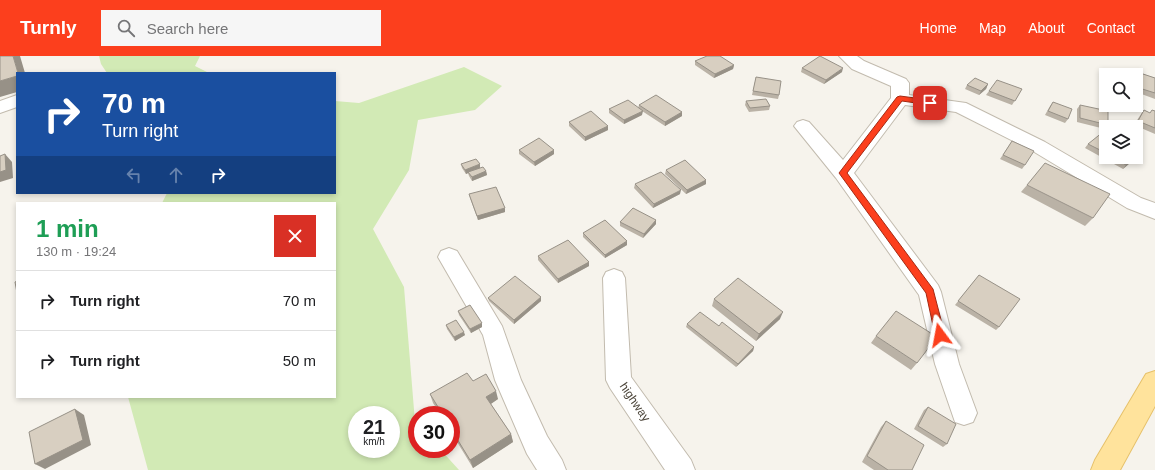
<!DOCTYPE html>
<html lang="en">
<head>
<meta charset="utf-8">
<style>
  :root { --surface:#fff; --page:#f6f6f6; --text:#202124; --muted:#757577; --line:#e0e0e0; --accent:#fc3f1d }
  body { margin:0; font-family:Helvetica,sans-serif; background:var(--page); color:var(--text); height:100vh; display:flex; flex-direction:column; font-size:15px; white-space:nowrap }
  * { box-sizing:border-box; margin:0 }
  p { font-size:13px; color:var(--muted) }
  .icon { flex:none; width:22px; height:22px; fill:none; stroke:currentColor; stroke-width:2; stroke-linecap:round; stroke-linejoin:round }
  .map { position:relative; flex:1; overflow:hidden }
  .panel { position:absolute; left:16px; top:146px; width:320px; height:196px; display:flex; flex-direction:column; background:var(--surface); border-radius:0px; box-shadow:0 2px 6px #0003 }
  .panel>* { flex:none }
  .hud { position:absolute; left:16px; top:16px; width:320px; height:122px; border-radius:0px; box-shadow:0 2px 6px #0003; background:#1a4fa0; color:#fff; overflow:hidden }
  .controls { position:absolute; left:1099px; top:12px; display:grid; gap:8px }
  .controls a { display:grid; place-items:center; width:44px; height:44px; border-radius:0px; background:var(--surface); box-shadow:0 2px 6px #0003; font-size:20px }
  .speed { position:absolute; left:348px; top:350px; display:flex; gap:8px; font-size:20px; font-weight:700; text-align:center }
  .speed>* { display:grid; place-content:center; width:52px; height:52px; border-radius:50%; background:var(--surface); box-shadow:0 2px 6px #0003; line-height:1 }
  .speed small { font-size:10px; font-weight:400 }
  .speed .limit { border:6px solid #d22; background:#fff; color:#111 }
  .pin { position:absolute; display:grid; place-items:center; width:34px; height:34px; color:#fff; margin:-17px; border-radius:8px; box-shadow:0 2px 6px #0006 }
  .me { position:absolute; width:44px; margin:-22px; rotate:347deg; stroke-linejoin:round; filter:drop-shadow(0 0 3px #0008) }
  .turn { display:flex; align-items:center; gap:14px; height:84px; padding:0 20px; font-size:18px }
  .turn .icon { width:52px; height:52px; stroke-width:2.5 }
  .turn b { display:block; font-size:28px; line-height:34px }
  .lanes { display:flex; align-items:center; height:38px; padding:0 20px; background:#0003; justify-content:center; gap:20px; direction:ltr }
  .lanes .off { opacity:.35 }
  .round { display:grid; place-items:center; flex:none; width:42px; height:42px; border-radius:0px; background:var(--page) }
  .summary { display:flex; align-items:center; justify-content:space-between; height:68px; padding:0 20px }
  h1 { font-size:24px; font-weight:800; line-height:30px; color:#1e9e55 }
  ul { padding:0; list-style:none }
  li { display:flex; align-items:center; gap:12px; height:60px; padding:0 20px; border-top:1px solid var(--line) }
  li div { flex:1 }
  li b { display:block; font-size:15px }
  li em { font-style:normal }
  header { display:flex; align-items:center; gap:24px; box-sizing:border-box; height:56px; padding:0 20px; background:var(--accent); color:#fff }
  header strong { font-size:19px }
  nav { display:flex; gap:22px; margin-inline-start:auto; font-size:14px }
  .search { width:280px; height:36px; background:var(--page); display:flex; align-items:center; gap:10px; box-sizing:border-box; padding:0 14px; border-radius:0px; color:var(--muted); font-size:15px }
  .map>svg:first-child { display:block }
  .green { fill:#d2eab5; fill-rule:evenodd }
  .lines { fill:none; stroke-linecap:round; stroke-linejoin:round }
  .street-casing { stroke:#c2bbae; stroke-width:2 }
  .primary-casing { stroke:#e6c16a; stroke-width:2 }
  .street { fill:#fff; fill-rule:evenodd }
  .primary { fill:#ffe39c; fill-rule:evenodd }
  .wall { fill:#bab2a6 }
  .shaded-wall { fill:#979187 }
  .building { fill:#d8cfc1; stroke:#979187 }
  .route { fill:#fc3f1d; stroke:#a42913 }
  .labels { text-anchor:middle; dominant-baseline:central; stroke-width:3.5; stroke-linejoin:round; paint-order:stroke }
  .street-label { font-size:12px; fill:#4b4439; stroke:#fff }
</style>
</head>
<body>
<header>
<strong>Turnly</strong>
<div class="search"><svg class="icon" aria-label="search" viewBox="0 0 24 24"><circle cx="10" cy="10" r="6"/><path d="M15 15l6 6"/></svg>Search here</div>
<nav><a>Home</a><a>Map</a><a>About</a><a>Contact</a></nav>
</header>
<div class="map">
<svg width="1155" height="414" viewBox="0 0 1155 414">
  <rect width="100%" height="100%" fill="#f6f3ec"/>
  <path class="green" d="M99 0H200L195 10 209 17H107L101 8Z
    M464 11 502 30 475 54 418 64 409 114 373 173 404 231 415 366 417 368V393H440L459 414H148L128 341H335V147H162L167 137H335V45L359 47ZM357 359H391V393H357Z"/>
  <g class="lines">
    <g class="street-casing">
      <path id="street" d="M839 0H857L864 5 906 23 909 27V39L966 47 1045 86 1141 142 1155 147V163L1127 152 1031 94 956 56 905 49 854 117 938 229 941 236 959 308 977 357 973 366 964 369 955 366 935 308 919 239 836 122 794 70 797 66 803 64 809 66 843 104 891 42V30L852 13Z
        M17 39V51L0 57V45Z
        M449 192 457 195 502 270 521 324 547 380 562 404 566 414H537L527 398 495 324 483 279 438 201 441 195Z
        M614 213 622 216 625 222 631 321 691 404 695 414H665L610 332 606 324 603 222 606 216Z"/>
    </g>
    <g class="primary-casing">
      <path id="primary" d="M1155 315V350L1120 414H1091L1095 404 1146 318Z"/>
    </g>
    <use href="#street" class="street"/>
    <use href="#primary" class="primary"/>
  </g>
  <path class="wall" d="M695 5 734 9 733 13 714 22 695 9Z
    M802 12 842 16 824 28 801 16Z
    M1134 15 1155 22V43L1136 36V19H1131Z
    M756 21 779 39 778 43 752 39Z
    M988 28 986 33 979 39 965 33 967 29Z
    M1022 33 1012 49 986 39 989 35Z
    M746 45 770 50 769 54 749 56 745 49Z
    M1053 46 1068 63 1065 67 1045 59 1050 50Z
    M639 49 682 56V60L665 70 642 55V59L624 68 609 57V53L638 52Z
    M1080 49 1108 69 1105 73 1077 66V53Z
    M1144 54 1150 57 1152 54 1155 55V78L1134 69 1141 58Z
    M569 66 608 70V74L585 85 569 70Z
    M1106 78V101H1136L1141 96 1138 100 1123 113 1085 92 1088 88Z
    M1012 85 1025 109 1022 113 1000 103Z
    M519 94H554V98L535 110 519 98Z
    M461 108 480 112 486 115 487 119 472 125 469 120 468 117 466 118 462 112Z
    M666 114 706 124V128L686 138 665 118Z
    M635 128 680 138 653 152 634 132Z
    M1027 129 1093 162 1085 170 1021 136Z
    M469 138 505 156 478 164 470 142Z
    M656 164V168L643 182 620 170V166Z
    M583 177 627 185V189L605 202 583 181Z
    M538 200 589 206V210L558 227 538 204Z
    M979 219 999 271 996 274 955 249Z
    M541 241V245L514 268 489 245 488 242Z
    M714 243 780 263 756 285 712 250Z
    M458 255 482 271 471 277 459 259Z
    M687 268 719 270 754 291 753 295 736 311 686 271Z
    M446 269 465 279 455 285 447 273Z
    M876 280 917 307 911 314 871 287Z
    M473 325 498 343 491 348 511 378 513 386 473 412 451 376V359H441L433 347 430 338Z
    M928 351 947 388 943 391 914 373 924 354Z
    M886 365 912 414H874L862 406 881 371Z"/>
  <path class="shaded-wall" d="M13 0H20L25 17H18Z
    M734 9 733 13 714 22 715 18Z
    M843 12 842 16 824 28 826 24Z
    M17 20V36L0 41V25Z
    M988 28 986 33 979 39 981 35Z
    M643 55 642 59 624 68V64Z
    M682 56V60L665 70V66Z
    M608 70V74L585 85V81Z
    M554 94V98L535 110 534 106Z
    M1141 96 1138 100 1123 113 1126 109Z
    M5 98 12 106 13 122 0 126V116Z
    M480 108V112L466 118 465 114Z
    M486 115 487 119 472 125V121Z
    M706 124V128L686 138 687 134Z
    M681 134 680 138 653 152 654 148Z
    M505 152V156L478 164 477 160Z
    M656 164V168L643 182 644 178Z
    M627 185V189L605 202V199Z
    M589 206V210L558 227V223Z
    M541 241V245L514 268V264Z
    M783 256 780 263 756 285 759 278Z
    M482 267V271L471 277 470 273Z
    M464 276 465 279 455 285 454 281Z
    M754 291 753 295 736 311 738 308Z
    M496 335 498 343 489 349 486 341Z
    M75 353 84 359 91 389 45 413 35 408Z
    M511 378 513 386 473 412 470 404Z"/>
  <path class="building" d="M0 0H13L18 17H17V20L0 25Z
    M707 0H720L734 9 715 18 695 5Z
    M820 0 843 12 826 24 802 12Z
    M1134 15 1155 22V37L1136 31V19H1133Z
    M756 21 781 25 779 39 753 35Z
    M975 22 988 28 981 35 967 29Z
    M997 24 1022 33 1015 45 989 35Z
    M656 39 682 56 665 66 639 49Z
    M766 43 770 50 750 52 746 45Z
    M628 44 643 55 624 64 609 53Z
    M1053 46 1072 53 1068 63 1048 55Z
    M1080 49 1108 55V69L1080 62Z
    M1144 54 1150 57 1152 54 1155 55V72L1138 65Z
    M591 55 608 70 585 81 569 66Z
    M1103 76 1106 78V97L1088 88Z
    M539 82 554 94 534 106 519 94Z
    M1012 85 1034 95 1025 109 1003 99Z
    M1136 93 1141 96 1136 101Z
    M5 98 6 114 0 116V100Z
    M1113 101H1136L1126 109Z
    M476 103 480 108 465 114 461 108Z
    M685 104 706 124 687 134 666 114Z
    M1045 107 1110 138 1093 162 1027 129Z
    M483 111 486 115 472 121 468 116Z
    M661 116 681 134 654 148 635 128Z
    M496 131 505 152 477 160 469 138Z
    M633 152 656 164 644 178 620 166Z
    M605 164 627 185 605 199 583 177Z
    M568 184 589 206 558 223 538 200Z
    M979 219 1020 243 999 271 958 245Z
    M515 220 541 241 514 264 488 242Z
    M738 222 783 256 759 278 714 243Z
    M17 225V237L15 226Z
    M470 249 482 267 470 273 458 255Z
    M896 255 937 281 917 307 876 280Z
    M700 256 719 270 722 266 754 291 738 308 687 268Z
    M456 264 464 276 454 281 446 269Z
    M467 317 473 325 486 318 496 335 486 341 511 378 470 404 451 373V359H443L430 338Z
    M928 351 956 368 947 388 918 370Z
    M75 353 83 384 35 408 29 376Z
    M886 365 924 389 912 414H888L867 400Z"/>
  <path class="route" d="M900 40 930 44 934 47 930 49 902 45 847 117 933 233 945 279 944 282 940 283 937 282 935 279 926 237 839 117 897 41Z"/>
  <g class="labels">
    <g class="street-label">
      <text transform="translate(635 346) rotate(56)">highway</text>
    </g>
  </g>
</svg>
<div class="controls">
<a><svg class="icon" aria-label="search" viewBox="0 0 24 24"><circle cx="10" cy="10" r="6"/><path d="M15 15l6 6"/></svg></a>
<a><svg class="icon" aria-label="layers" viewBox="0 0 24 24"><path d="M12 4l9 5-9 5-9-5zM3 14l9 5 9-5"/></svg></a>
</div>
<div class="speed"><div>21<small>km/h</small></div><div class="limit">30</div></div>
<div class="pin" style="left:930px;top:47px;background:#d93025"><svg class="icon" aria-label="arrive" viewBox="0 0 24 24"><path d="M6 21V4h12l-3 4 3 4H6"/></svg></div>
<svg class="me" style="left:940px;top:279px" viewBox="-20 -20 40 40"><path d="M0-17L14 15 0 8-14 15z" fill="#fc3f1d" stroke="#fff" stroke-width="4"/></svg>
<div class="hud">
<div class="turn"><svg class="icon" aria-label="right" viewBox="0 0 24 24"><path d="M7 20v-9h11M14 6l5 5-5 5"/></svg><div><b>70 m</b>Turn right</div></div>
<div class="lanes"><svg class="icon off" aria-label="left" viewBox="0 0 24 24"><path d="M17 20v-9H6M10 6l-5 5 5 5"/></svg><svg class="icon off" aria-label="ahead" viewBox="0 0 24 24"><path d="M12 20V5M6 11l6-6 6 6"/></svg><svg class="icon" aria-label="right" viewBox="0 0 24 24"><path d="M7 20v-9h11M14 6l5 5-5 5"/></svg></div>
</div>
<section class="panel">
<div class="summary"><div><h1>1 min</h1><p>130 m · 19:24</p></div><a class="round" style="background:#d93025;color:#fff"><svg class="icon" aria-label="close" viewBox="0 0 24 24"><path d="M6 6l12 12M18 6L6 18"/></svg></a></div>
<ul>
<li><svg class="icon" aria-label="right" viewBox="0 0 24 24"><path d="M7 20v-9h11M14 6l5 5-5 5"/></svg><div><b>Turn right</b></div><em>70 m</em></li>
<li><svg class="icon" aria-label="right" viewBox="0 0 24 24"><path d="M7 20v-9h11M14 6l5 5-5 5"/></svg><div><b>Turn right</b></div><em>50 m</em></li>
</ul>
</section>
</div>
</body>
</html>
